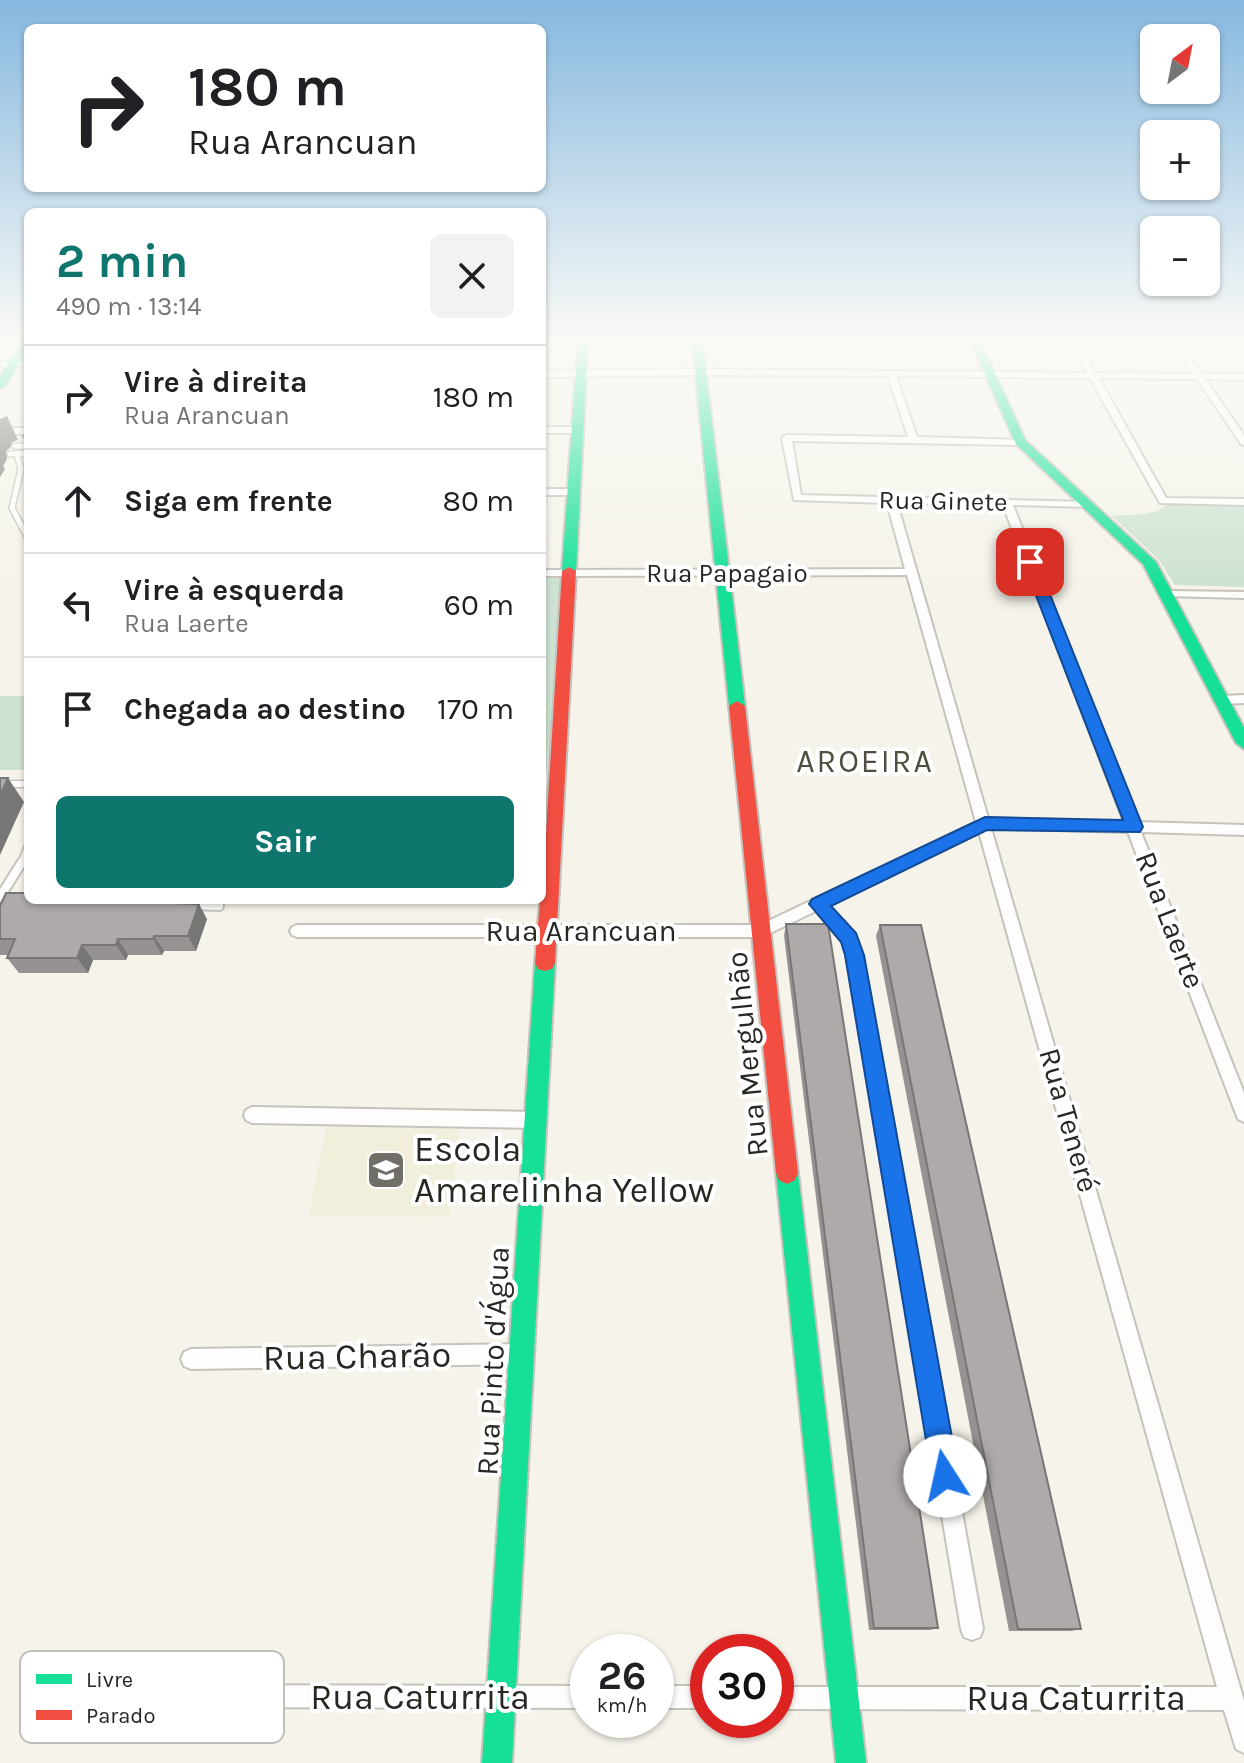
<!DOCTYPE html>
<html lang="pt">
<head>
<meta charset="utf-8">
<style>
  :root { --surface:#fff; --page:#f2f2f2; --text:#202124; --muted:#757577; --line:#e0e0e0; --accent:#0f766e }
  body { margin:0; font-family:Karla,sans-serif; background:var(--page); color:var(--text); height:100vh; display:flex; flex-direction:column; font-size:30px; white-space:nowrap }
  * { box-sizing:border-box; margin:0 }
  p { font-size:26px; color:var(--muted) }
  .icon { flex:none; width:44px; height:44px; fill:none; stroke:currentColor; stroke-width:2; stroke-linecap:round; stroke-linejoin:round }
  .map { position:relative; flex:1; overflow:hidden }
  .drawer { position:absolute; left:24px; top:208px; width:522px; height:696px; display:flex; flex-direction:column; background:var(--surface); border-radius:12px; box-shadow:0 2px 6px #0004 }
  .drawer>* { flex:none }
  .top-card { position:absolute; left:24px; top:24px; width:522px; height:168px; border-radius:12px; box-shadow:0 2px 6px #0004; background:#fff; color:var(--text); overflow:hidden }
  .needle { width:52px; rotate:32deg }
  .buttons { position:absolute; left:1140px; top:24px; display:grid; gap:16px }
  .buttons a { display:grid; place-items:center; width:80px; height:80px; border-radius:12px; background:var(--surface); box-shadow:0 2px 6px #0004; font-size:40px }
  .speed { position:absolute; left:570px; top:1634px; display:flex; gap:16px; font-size:40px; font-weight:700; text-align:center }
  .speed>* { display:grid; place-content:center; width:104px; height:104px; border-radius:50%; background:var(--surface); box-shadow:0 2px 6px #0004; line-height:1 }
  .speed small { font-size:20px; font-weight:400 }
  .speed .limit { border:12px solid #d22; background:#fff; color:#111 }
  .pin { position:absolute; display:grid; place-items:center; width:68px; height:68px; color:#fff; margin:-34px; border-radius:16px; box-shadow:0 4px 12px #0006 }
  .me { position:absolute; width:88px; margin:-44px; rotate:350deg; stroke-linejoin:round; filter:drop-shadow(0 0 6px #0008) }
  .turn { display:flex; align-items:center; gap:28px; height:168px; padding:0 32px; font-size:36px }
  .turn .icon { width:104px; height:104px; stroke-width:2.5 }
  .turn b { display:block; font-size:56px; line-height:68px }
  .round { display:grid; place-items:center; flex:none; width:84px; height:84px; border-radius:12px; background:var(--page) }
  .head { display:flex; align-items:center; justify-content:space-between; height:136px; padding:0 32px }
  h1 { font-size:48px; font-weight:700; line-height:60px; color:var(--accent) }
  .cta { display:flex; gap:16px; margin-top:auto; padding:16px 32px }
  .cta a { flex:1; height:92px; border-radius:12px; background:var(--accent); color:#fff; font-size:32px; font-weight:700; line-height:92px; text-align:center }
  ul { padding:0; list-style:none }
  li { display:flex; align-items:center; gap:24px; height:104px; padding:0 32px; border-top:2px solid var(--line) }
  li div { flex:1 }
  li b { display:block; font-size:30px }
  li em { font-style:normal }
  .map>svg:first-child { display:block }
  .built { fill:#f2eedc }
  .green { fill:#cde2d2 }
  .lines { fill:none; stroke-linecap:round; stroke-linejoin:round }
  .lane-far2-casing { stroke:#c5c3bc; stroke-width:8 }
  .lane-far1-casing { stroke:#c5c3bc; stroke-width:9 }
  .lane-casing { stroke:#c5c3bc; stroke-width:12 }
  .street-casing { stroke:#c5c3bc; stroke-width:4 }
  .fast-casing { stroke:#c5c3bc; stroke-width:4 }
  .jam-casing { stroke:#c5c3bc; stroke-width:4 }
  .lane-far2 { stroke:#fefdfc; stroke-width:5 }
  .lane-far1 { stroke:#fefdfc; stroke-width:6 }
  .lane { stroke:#fefdfc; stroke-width:8 }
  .street { fill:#fefdfc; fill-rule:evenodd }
  .fast { fill:#16e098; fill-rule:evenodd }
  .jam { fill:#f24e42; fill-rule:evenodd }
  .wall { fill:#959291 }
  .shaded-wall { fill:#797776 }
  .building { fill:#adaaa9; stroke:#797776; stroke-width:2 }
  .route { fill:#1a73e8; stroke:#114b97; stroke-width:2 }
  .labels { text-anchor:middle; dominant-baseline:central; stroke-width:8; stroke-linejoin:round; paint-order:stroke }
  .far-street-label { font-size:26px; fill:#282721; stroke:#fff }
  .street-label { font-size:30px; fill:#282721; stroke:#fff }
  .neighbourhood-label { font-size:32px; letter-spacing:2px; fill:#514d40; stroke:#fff }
  .near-poi-label { font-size:36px; fill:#282721; stroke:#fff; text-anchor:start }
  .near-street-label { font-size:36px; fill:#282721; stroke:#fff }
  .key { fill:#fff; stroke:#bebebc; stroke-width:2 }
  .key-label { font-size:22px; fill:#282721 }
</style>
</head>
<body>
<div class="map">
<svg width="1244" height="1763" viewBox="0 0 1244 1763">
  <rect width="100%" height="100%" fill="#f5f3ea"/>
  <path class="built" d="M327 1123 460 1124 449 1217 309 1216Z"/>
  <path class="green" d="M1170 503 1244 504V587L1175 585 1159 560 1112 516C1133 514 1153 517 1170 503Z
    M542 575H566L546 777H542Z
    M0 696H28V763L24 770H0Z"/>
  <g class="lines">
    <g class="lane-far2-casing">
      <path id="lane-far2" d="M15 446H28
        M10 454 28 453
        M17 454 21 469 12 508 28 538"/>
    </g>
    <g class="lane-far1-casing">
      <path id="lane-far1" d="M0 784H28
        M21 864 28 846"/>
    </g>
    <g class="lane-casing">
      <path id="lane" d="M0 897 22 862
        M191 905 219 906"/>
    </g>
    <g class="street-casing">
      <path id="street" d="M1068 338H1076L1096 373 1193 374 1169 338H1177L1202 374H1244V380L1205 379 1244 435V445L1241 444 1197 379 1099 378 1166 498 1244 499V505L1160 503 1090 378 896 376 917 437 1023 440 1025 442 1020 445 792 441 801 495 1091 502V506L1088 507 1013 505 1137 822 1244 825V835L1141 832 1244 1093V1122L1238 1119 1236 1114 1128 832 991 828 1244 1701V1753L1236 1749 1224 1710 776 1709V1687H1217L979 832 828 905 854 934 862 955 983 1629 980 1637 972 1640 964 1637 961 1629 848 955 843 941 816 911 762 937H297L292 935 290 931 292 927 297 925H760L976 822 907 575 542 576V570L905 569 887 503 794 500 782 438 787 435 908 437 888 376 701 375 542 377V371L701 369 1087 373ZM897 503 1003 505 1124 822 988 818Z
        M1231 338H1239L1244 345V353Z
        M0 362 28 363V367L0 366Z
        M542 427H577L582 430 577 433H542Z
        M0 428H28V434H0Z
        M542 489H573L578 492 573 495H542Z
        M1168 591 1244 592V598L1164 596 1163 594Z
        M1244 695V703L1222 704 1216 700 1222 696Z
        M252 1107 536 1112 542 1115 544 1120 542 1125 536 1128 252 1123 246 1120 244 1115 246 1110Z
        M522 1344 529 1347 532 1354 529 1361 522 1364 191 1369 184 1366 181 1359 184 1352 191 1349Z
        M108 1685 588 1686V1708L108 1707 100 1704 97 1696 100 1688Z
        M656 1686H708V1708H656Z"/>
    </g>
    <g class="fast-casing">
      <path id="fast" d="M28 338V349L4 387 0 388V376L24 339Z
        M578 338H588L576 571 569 575 562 571Z
        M692 338H702L745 706 737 711 729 706Z
        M969 338H979L1025 440 1156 562 1244 728V749L1236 743 1143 564 1016 444Z
        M545 955 552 957 555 963 512 1763H482L535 963 538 957Z
        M787 1162 795 1166 798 1173 866 1763H836L776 1173 779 1166Z"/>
    </g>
    <g class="jam-casing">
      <path id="jam" d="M569 567 576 571 555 963 552 969 545 971 538 969 535 963 540 900H542L562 571Z
        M737 701 745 706 798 1173 795 1180 787 1184 779 1180 776 1173 729 706Z"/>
    </g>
    <use href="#lane-far2" class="lane-far2"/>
    <use href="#lane-far1" class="lane-far1"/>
    <use href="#lane" class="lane"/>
    <use href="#street" class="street"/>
    <use href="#fast" class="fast"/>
    <use href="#jam" class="jam"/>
  </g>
  <path class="wall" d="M0 906 207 919 196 951H164L162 955H128L126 960H93L88 973H19L7 958 8 955H0Z
    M786 924 938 1628 930 1630H869L784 936Z
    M880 925 1081 1629 1071 1631H1009L876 936Z"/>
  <path class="shaded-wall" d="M7 416 18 440 12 442 10 448 6 451 7 459 3 466 5 469 0 477V419Z
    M8 778 24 802 0 855V795Z
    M199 904 207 919 196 951 188 936Z
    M154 936 164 951 162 955 153 939Z
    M118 939 128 955 126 960 116 945Z
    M82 945 93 960 88 973 77 958Z"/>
  <path class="building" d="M28 434V442L23 436Z
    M0 778H8L0 795Z
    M6 893H28V900H95L199 904 188 936H154L153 939H118L116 945H82L77 958H7L15 939H0V906Z
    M786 924H828L938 1628H874Z
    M880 925H921L1081 1629H1018Z"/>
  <linearGradient id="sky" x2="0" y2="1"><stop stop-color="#86b8e0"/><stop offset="0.58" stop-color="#fafaf6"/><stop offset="1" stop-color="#fafaf6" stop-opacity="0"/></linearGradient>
  <rect width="1244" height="585" fill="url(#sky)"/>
  <path class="route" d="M1030 558 1037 562 1143 827 1140 832 987 830 831 906 856 933 864 955 959 1476 955 1485 945 1489 936 1485 932 1476 845 955 841 942 809 904 812 899 985 817 1123 820 1023 562Z"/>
  <defs>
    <g id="school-square" transform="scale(2)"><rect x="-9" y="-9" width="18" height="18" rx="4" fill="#706e67" stroke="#fff"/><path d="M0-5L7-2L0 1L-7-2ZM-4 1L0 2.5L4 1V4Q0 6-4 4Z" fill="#fff"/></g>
  </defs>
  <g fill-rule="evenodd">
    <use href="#school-square" x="386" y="1170"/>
  </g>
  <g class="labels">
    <g class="far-street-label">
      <text transform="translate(943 501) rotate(1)">Rua Ginete</text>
      <text x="727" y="573">Rua Papagaio</text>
    </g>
    <g class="street-label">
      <text transform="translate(1170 920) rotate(69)">Rua Laerte</text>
      <text x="581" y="931">Rua Arancuan</text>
      <text transform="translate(747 1054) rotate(-96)">Rua Mergulhão</text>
      <text transform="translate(1069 1120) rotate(74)">Rua Teneré</text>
      <text transform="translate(493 1361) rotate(-87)">Rua Pinto d'Água</text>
    </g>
    <g class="neighbourhood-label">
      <text x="865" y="761">AROEIRA</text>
    </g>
    <g class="near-poi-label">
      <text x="414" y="1149">Escola<tspan x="414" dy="41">Amarelinha Yellow</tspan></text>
    </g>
    <g class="near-street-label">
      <text transform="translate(357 1356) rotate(-1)">Rua Charão</text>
      <text x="420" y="1697">Rua Caturrita</text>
      <text x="1076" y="1698">Rua Caturrita</text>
    </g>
  </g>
  <rect x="20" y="1651" width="264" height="92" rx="12" class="key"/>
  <rect x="36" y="1674" width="36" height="10" fill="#16e098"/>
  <rect x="36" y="1710" width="36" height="10" fill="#f24e42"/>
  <g class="key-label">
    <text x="86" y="1687">Livre</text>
    <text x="86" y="1723">Parado</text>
  </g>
</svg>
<div class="buttons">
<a><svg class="needle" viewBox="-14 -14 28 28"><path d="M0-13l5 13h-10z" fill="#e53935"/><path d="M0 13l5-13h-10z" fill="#757577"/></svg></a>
<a>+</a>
<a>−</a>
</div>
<div class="speed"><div>26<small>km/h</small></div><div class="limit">30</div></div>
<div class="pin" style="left:1030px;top:562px;background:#d93025"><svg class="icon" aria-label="arrive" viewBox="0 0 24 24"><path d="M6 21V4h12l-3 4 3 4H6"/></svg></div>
<svg class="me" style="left:945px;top:1476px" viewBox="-20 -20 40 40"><circle r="19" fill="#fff"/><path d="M0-13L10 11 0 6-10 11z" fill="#1a73e8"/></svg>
<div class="top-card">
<div class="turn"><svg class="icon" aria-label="right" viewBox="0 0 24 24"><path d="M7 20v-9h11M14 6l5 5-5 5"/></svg><div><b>180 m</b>Rua Arancuan</div></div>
</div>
<section class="drawer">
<div class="head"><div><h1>2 min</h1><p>490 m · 13:14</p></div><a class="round"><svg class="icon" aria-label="close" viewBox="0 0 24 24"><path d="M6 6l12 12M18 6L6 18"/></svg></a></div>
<ul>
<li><svg class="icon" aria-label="right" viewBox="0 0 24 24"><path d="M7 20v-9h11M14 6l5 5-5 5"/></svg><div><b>Vire à direita</b><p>Rua Arancuan</p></div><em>180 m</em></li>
<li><svg class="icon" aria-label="ahead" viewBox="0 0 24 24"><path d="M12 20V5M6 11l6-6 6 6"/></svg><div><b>Siga em frente</b></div><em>80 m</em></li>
<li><svg class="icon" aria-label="left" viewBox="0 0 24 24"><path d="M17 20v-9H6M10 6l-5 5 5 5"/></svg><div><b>Vire à esquerda</b><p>Rua Laerte</p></div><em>60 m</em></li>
<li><svg class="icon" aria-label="arrive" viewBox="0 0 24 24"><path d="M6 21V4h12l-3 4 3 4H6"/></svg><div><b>Chegada ao destino</b></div><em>170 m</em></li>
</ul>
<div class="cta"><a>Sair</a></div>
</section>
</div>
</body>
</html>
